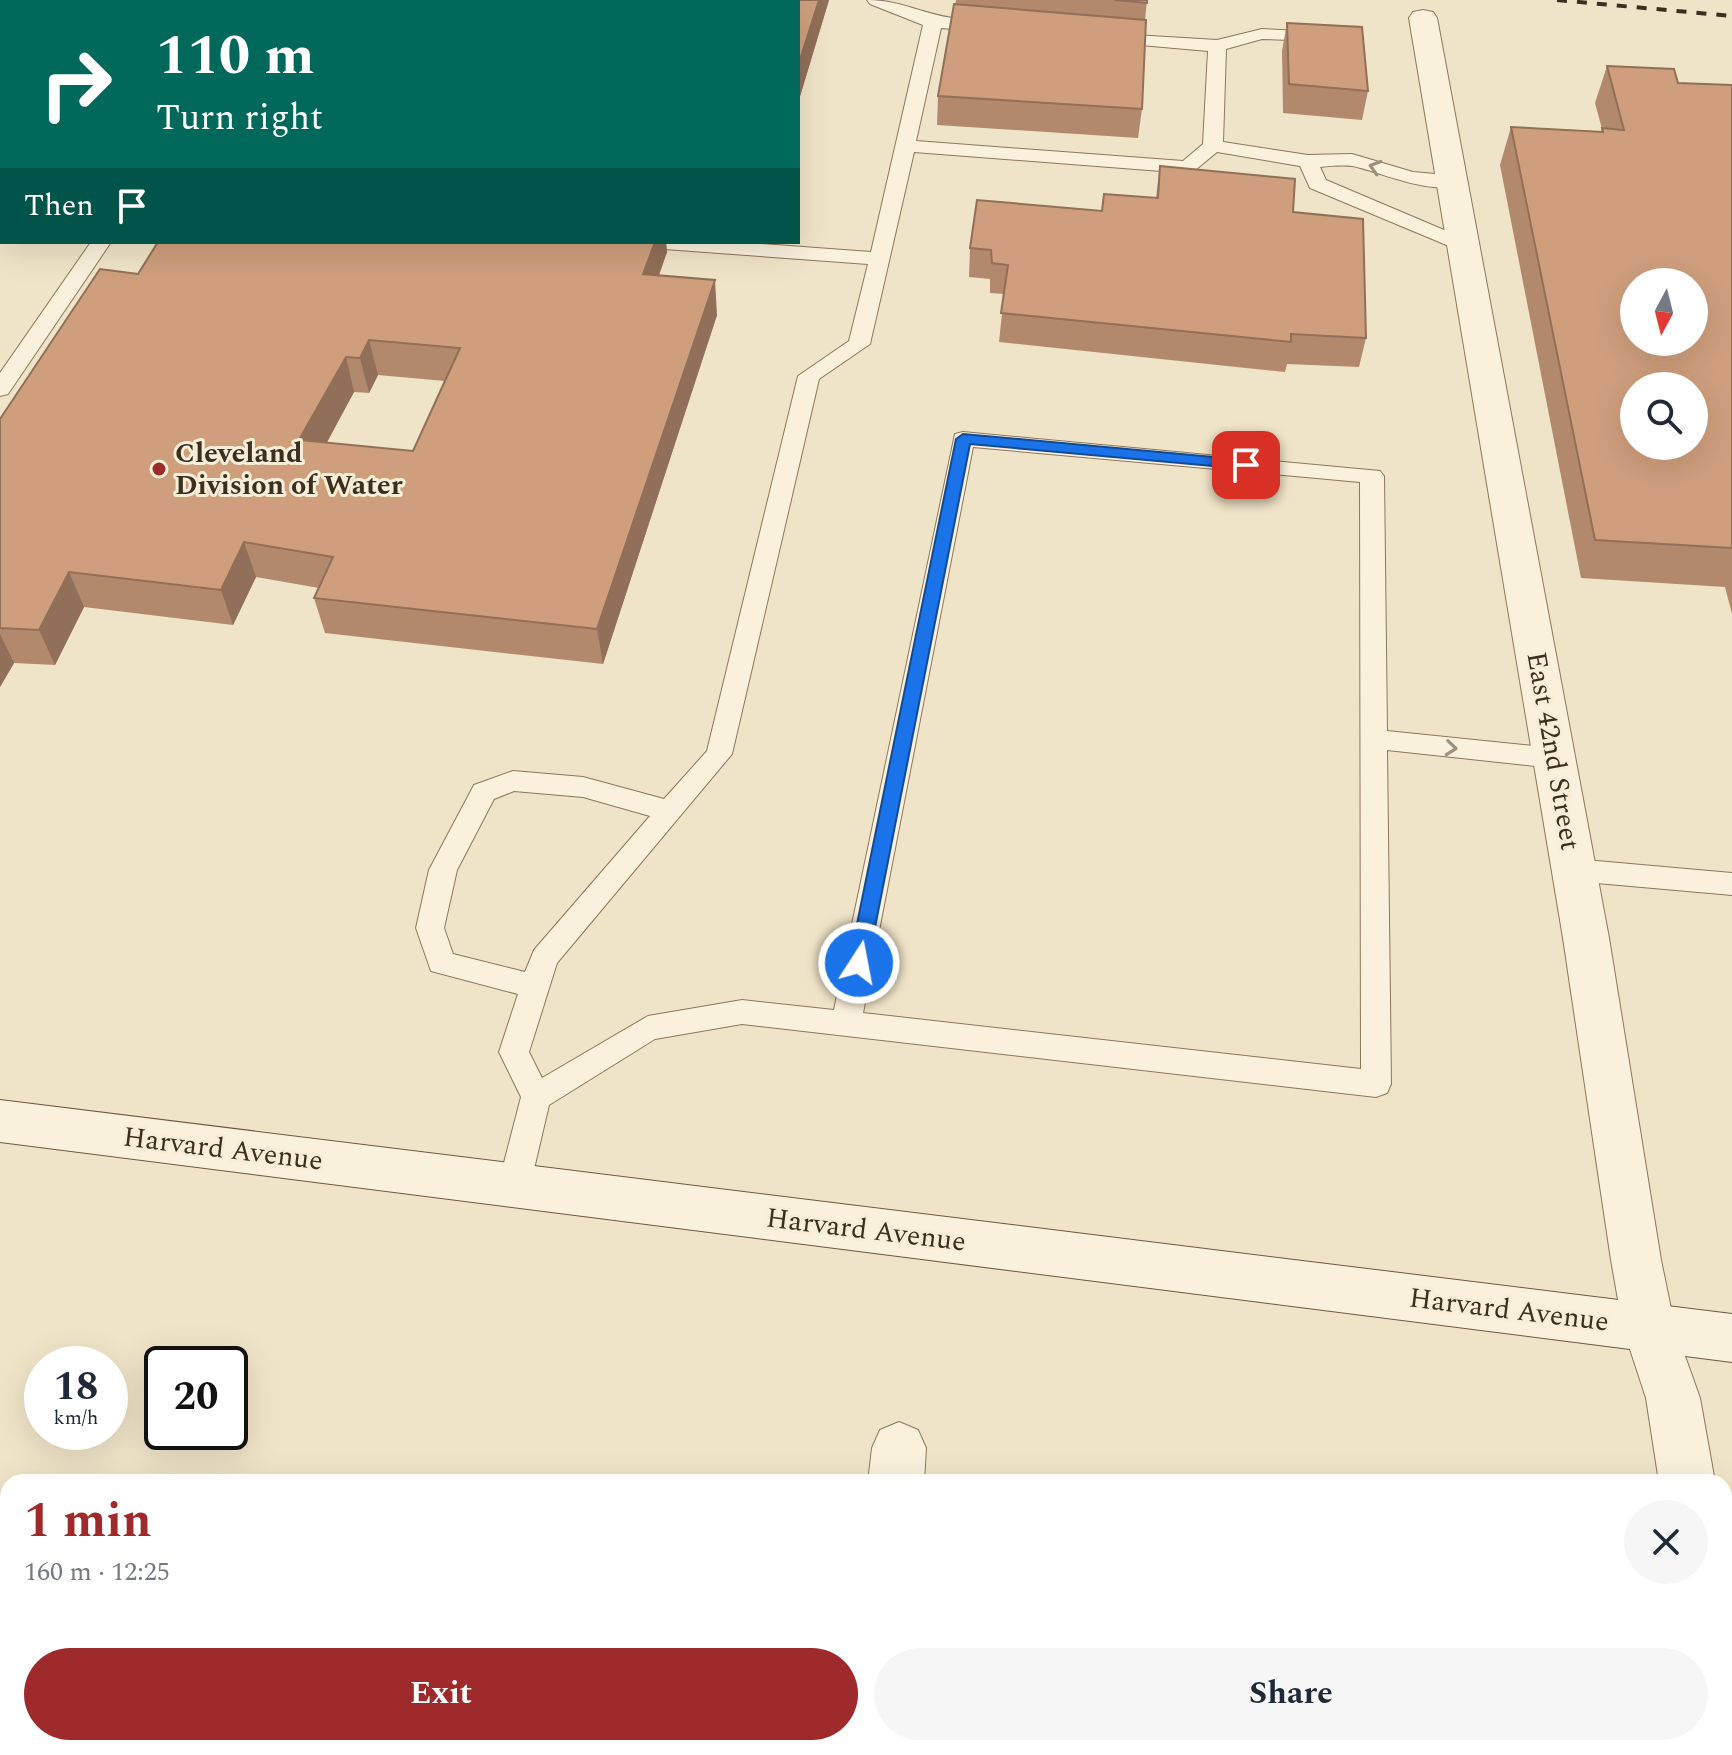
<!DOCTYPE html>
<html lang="en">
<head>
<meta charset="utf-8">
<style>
  :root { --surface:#fff; --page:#f6f6f7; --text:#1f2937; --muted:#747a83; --accent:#9e2a2b }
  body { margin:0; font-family:Spectral,serif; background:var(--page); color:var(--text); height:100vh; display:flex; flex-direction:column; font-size:30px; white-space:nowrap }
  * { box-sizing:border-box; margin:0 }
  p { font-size:26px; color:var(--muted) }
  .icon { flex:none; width:44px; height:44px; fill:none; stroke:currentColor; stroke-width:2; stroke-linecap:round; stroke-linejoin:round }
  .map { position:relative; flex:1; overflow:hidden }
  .side { position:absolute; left:0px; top:1474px; width:1732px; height:282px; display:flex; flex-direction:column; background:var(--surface); border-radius:24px 24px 0 0; box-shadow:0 8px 32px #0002 }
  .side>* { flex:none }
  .banner { position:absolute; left:0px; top:0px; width:800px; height:244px; box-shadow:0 8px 32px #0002; background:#00695c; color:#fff; overflow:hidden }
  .needle { width:52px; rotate:187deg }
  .buttons { position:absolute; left:1620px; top:268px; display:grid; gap:16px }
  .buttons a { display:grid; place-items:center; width:88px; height:88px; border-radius:50%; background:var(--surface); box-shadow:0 8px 32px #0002; font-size:40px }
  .speed { position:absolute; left:24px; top:1346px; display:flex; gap:16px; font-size:40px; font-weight:700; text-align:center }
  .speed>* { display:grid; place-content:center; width:104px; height:104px; border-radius:50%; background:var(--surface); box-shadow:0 8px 32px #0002; line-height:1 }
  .speed small { font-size:20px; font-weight:400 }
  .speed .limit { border:4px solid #111; border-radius:12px; background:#fff; color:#111 }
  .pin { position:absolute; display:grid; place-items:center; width:68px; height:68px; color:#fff; margin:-34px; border-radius:16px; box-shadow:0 4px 12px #0006 }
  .me { position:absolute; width:88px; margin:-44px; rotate:11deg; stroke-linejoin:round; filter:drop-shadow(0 0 6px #0008) }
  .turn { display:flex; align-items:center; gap:28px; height:168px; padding:0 24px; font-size:36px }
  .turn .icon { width:104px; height:104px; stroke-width:2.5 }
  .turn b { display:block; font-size:56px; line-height:68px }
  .then { display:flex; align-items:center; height:76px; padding:0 24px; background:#0003; gap:16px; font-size:30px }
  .round { display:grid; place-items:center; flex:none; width:84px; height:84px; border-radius:42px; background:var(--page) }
  .headline { display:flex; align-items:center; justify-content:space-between; height:136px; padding:0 24px }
  h1 { font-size:48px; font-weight:700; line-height:60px; color:var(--accent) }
  .action { display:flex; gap:16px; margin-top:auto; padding:16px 24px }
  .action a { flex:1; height:92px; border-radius:48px; background:var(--accent); color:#fff; font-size:32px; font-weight:700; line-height:92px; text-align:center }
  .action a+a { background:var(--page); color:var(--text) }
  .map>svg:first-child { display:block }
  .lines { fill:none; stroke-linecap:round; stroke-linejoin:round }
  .lane-casing { stroke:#8d765c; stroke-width:2 }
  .street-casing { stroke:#8d765c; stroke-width:2 }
  .secondary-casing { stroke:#6f573f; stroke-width:2 }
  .lane { fill:#faf1dc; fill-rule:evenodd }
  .street { fill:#faf1dc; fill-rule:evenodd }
  .secondary { fill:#faf1dc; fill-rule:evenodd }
  .rail { stroke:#3d2e20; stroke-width:4; stroke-dasharray:10 10; stroke-linecap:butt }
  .wall { fill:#b2896c; fill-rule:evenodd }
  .shaded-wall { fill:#916f58 }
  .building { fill:#cf9f7d; stroke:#916f58; stroke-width:2; fill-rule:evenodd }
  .oneway { stroke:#9c907e }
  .route { fill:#1a73e8; stroke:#114b97; stroke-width:2 }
  .poi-dot { fill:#9e2a2b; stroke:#f7eed8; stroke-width:3 }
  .labels { text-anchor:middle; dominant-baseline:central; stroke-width:6; stroke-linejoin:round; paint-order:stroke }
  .poi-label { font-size:28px; font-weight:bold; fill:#3d2e20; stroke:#f7eed8; text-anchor:start }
  .street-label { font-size:28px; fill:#3d2e20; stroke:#f7eed8 }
</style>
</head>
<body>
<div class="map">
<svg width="1732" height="1755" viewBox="0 0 1732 1755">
  <rect width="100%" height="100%" fill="#f0e4c8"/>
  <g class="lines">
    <g class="lane-casing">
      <path id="lane" d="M867 0C903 0 925 16 961 19 973 20 989 19 998 27L989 32 941 28 916 141 1183 161 1203 144 1208 51 1107 42 1101 41 1098 37 1101 33 1217 40 1262 29 1324 32 1327 36 1318 41 1262 39 1226 49 1223 142 1308 155 1352 154 1413 172 1458 176 1461 180C1442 201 1376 170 1352 166 1342 165 1330 166 1320 167L1326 180 1470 241 1473 245 1463 251 1456 249 1310 188 1300 166 1217 152 1194 171 1187 173 914 152 870 344 819 379 732 754 557 963 529 1052 542 1078 648 1016 742 1000 834 1010 955 434 963 432 1380 471 1384 476 1387 731 1554 748 1563 751 1567 758 1563 765 1554 768 1387 750 1391 1084 1387 1093 1376 1097 742 1024 655 1039 549 1105 530 1186 525 1196 514 1200 503 1196 498 1186 521 1097 499 1052 518 994 431 971 416 928 429 870 474 785 513 771 583 777 664 799 707 751 798 376 849 341 868 264 651 248 641 242H735L871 252 923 25 870 4ZM973 447 1360 482 1361 1069 863 1013ZM514 791 583 797 650 816 534 950 525 972 453 954 444 928 457 870 494 799Z
        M0 188H2V201H0Z
        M91 242H111L8 394 0 396V373Z
        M1574 859 1732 873V895L1574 881 1564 878 1560 870 1564 862Z"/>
    </g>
    <g class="street-casing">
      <path id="street" d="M1423 10 1433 12 1437 18 1609 938 1661 1260 1675 1328 1700 1398 1715 1482H1659L1646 1398 1623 1328 1611 1260 1563 938 1409 18 1413 12Z
        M899 1422 918 1430 926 1448 924 1482H868L872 1448 880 1430Z
        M1724 1666 1732 1669V1755H1708L1705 1748H1724Z
        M839 1748H899V1755H839Z"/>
    </g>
    <g class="secondary-casing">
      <path id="secondary" d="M0 1100 1732 1314V1362L0 1142Z"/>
    </g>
    <use href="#lane" class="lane"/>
    <use href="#street" class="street"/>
    <use href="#secondary" class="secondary"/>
    <path class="rail" d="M1557 0 1732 16"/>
  </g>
  <path class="wall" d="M0 0H829L798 103 2 2V72L0 66Z
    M956 0H1147L1145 20 1142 109 1138 138 937 125 938 96Z
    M1287 23 1368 91 1362 120 1283 113 1282 51Z
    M1607 66 1678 83 1732 85V614L1725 587 1581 578 1500 165 1511 127 1601 132 1602 129 1595 103Z
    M1160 166 1293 212 1366 338 1359 367 1287 364 1285 372 999 342 1004 294 990 293V279L969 277 970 248 1156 198Z
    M158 242H666L667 252 659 276 717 315 603 664 325 633 314 598 319 588 256 577 233 625 84 607 55 665 14 663 0 687V419L138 274ZM378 375 445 381 413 451 326 443 354 392 369 393Z"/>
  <path class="shaded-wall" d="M819 0H829L798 103V66Z
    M655 242H666L667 252 646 309 643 274Z
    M715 280 717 315 603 664 597 629Z
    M369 340 378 375 369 393 360 358Z
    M346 357 354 392 309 476 299 440Z
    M244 542 256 577 233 625 221 590Z
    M69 572 84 607 55 665 39 630Z
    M0 634 14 663 0 687Z"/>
  <path class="building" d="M0 0H819L798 66V2H2V15H0Z
    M1115 0H1147V3Z
    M954 4 1146 20 1142 109 938 96Z
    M1287 23 1362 27 1368 91 1289 84Z
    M2 25V40H0V28Z
    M1607 66 1674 69 1678 83 1732 85V548L1595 540 1511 127 1603 132 1602 128 1624 130ZM1634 282H1694V342H1634ZM1634 386H1694V446H1634Z
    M1160 166 1295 179 1293 212 1363 219 1366 338 1291 334V342L1001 313 1008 265 992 263 991 250 970 248 977 200 1102 211 1104 194 1158 198Z
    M158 242H655L643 274 715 280 597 629 314 598 333 557 244 542 221 590 69 572 39 630 0 628V419L100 269 138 274ZM369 340 460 348 413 451 299 440 346 357 360 358Z"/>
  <defs><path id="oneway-chevron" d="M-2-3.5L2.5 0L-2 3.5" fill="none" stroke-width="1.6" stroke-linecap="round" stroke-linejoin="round" transform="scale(2)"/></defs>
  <g class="oneway">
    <use href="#oneway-chevron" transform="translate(1375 167) rotate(-163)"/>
    <use href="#oneway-chevron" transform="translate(1451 748) rotate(6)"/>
  </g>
  <path class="route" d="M963 434 1246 460 1254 465 1246 469 970 444 868 963 865 968H852L849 963 956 439Z"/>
  <circle class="poi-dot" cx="159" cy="469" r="8"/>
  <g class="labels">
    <g class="poi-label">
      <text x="175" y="453">Cleveland<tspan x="175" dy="32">Division of Water</tspan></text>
    </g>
    <g class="street-label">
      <text transform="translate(1553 751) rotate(80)">East 42nd Street</text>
      <text transform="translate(223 1149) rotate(7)">Harvard Avenue</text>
      <text transform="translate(866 1230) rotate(7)">Harvard Avenue</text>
      <text transform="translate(1509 1310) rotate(7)">Harvard Avenue</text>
    </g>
  </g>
</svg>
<div class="buttons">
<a><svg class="needle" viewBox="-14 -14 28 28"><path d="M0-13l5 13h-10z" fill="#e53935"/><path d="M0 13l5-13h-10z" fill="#747a83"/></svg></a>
<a><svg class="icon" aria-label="search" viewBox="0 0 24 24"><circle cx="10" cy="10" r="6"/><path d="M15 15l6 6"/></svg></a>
</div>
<div class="speed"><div>18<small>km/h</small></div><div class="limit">20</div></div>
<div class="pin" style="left:1246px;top:465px;background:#d93025"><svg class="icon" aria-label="arrive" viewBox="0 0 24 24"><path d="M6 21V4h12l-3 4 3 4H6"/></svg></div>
<svg class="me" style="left:859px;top:963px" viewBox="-20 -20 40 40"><circle r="17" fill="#1a73e8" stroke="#fff" stroke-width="3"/><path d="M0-11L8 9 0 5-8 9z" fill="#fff"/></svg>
<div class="banner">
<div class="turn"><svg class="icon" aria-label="right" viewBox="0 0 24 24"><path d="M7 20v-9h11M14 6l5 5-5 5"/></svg><div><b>110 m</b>Turn right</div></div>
<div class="then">Then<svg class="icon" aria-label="arrive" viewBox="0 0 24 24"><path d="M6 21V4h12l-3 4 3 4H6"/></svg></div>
</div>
<section class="side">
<div class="headline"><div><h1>1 min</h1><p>160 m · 12:25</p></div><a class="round"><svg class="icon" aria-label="close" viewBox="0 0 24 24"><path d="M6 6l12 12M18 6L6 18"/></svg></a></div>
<div class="action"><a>Exit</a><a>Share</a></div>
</section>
</div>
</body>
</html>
